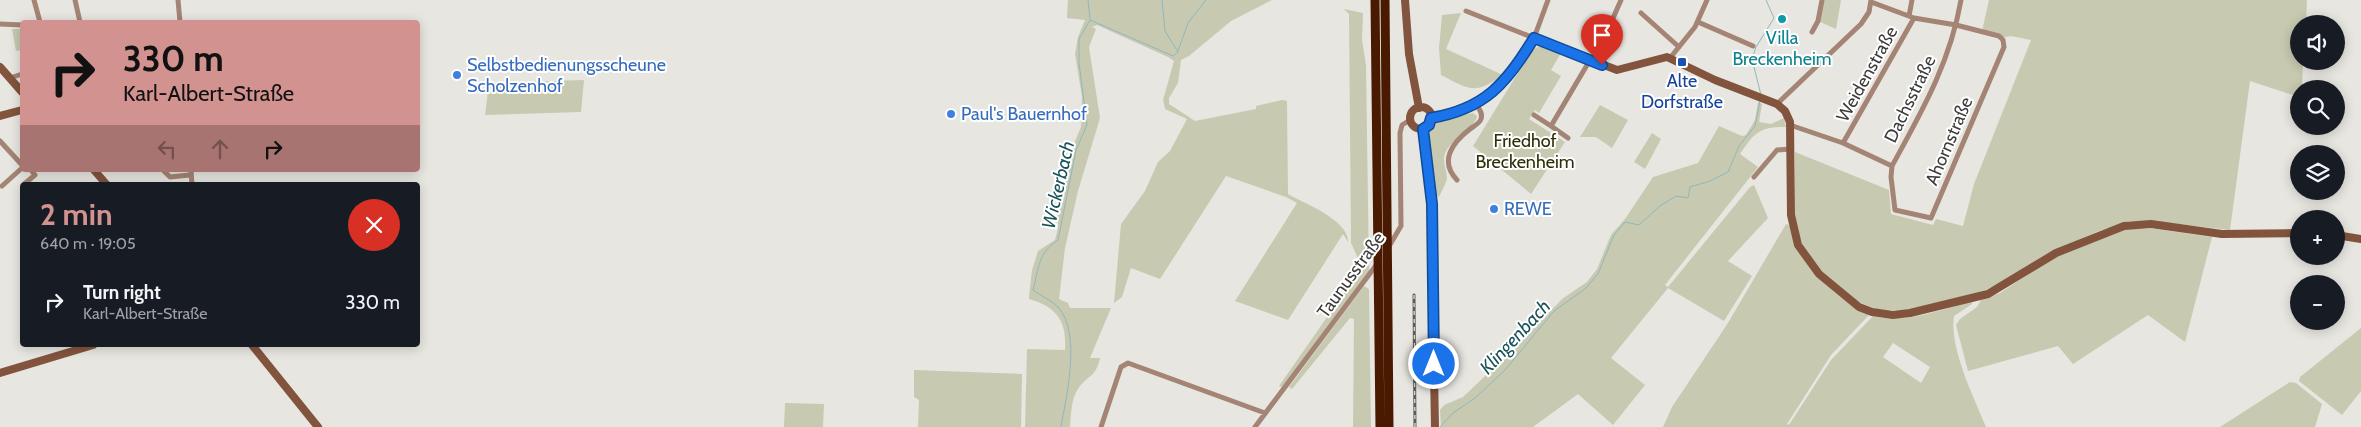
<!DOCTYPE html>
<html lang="en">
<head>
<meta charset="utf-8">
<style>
  :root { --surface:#171b24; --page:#242831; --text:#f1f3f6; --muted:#9ea1a6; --accent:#d2928f }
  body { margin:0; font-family:Cabin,sans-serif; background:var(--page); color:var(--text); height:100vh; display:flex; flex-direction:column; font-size:19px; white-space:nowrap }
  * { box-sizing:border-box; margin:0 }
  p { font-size:16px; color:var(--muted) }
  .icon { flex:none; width:28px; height:28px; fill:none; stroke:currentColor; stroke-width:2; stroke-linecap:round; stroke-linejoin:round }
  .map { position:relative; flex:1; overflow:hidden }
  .details { position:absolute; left:20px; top:182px; width:400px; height:165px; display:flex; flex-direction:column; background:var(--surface); border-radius:5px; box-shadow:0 2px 12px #0003 }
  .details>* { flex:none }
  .guide { position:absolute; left:20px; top:20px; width:400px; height:152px; border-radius:5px; box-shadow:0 2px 12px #0003; background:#d2928f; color:#111; overflow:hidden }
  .fabs { position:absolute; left:2290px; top:15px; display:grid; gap:10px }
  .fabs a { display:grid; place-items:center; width:55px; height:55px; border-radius:50%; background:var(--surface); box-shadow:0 2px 12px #0003; font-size:25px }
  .pin { position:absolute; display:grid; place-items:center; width:42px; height:42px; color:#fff; margin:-51px -21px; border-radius:50% 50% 50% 0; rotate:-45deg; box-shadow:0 0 5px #0007 }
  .pin .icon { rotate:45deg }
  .me { position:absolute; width:55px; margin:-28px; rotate:0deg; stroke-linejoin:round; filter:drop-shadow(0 0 4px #0008) }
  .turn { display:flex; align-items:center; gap:18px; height:105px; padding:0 20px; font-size:22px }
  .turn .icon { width:65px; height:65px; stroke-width:2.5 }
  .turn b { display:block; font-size:35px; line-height:42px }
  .lanes { display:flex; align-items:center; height:48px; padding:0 20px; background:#0003; justify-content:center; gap:25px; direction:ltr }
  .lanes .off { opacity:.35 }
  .round { display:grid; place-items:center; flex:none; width:52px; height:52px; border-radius:26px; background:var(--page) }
  .overview { display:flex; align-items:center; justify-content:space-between; height:85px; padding:0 20px }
  h1 { font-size:30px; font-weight:700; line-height:38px; color:var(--accent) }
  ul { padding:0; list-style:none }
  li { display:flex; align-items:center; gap:15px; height:70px; padding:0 20px }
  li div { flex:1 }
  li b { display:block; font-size:19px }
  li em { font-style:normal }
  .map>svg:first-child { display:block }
  .green { fill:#c7cab0; fill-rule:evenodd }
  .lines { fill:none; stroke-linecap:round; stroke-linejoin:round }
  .stream { stroke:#8fb7bd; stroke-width:1 }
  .street { stroke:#a48474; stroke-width:5 }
  .secondary { stroke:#82543d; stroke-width:8 }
  .highway { stroke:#4a1a00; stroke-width:9 }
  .rail-casing { stroke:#5e5d5a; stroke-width:3 }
  .rail { stroke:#fff; stroke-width:1; stroke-dasharray:4; stroke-linecap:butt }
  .route-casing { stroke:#114b97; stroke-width:12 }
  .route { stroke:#1a73e8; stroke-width:9 }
  .culture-dot { fill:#0f9aa8; stroke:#fff; stroke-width:2 }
  .transit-dot { fill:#1a4fb4; stroke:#fff; stroke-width:2 }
  .shop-dot { fill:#3f7fe0; stroke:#fff; stroke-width:2 }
  .labels { text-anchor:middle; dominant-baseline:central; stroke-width:4; stroke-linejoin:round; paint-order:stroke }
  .culture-label { font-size:18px; fill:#0d838f; stroke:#fff }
  .shop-label { font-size:18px; fill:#366cbe; stroke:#fff; text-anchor:start }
  .street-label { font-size:18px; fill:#3d3c3a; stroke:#fff }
  .transit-label { font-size:18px; fill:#164399; stroke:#fff }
  .park-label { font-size:18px; fill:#2c2e06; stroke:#fff }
  .water-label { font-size:19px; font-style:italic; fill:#1a525a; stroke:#fff }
</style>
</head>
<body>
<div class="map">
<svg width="2361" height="427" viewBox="0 0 2361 427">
  <rect width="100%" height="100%" fill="#e8e6e0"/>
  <path class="green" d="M1068 0H1272L1231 21 1189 56 1181 60 1178 83 1169 98V104L1195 121 1256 109V106L1282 100 1287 101 1288 194C1305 204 1349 220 1348 242L1343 234 1288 320 1235 301 1297 203 1286 197 1226 176 1160 279 1131 268 1122 297 1114 303 1121 224 1145 191 1158 162 1170 151 1187 119 1165 109 1163 100 1174 61 1168 57 1097 25 1092 27 1096 29 1089 47 1100 118 1078 191 1065 248 1059 299 1068 303 1070 308H1111L1090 358H1100C1096 378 1087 375 1078 389 1071 399 1071 415 1070 427H1025L1027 349 1065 350C1067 321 1057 307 1029 299V296L1032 270 1038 251 1055 240 1058 228V200L1067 173 1068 158 1081 127 1082 97 1075 54 1078 37 1085 20 1067 18Z
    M1822 0H1841L1836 29 1818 21Z
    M1989 0H2307L2306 24H2299V61H2303L2302 89H2299V97L2250 81 2230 230 2153 221H2129L2099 231 2047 254 2009 279 1977 294 1904 311 1876 309 1856 301 1819 269 1806 254 1797 230 1795 217V152L1889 190 1891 214 1933 225 1936 219 1963 226 1974 184 2031 40 2011 36 2001 38 1982 31Z
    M1344 9 1363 13 1362 40 1366 65 1369 271 1282 387 1279 386 1362 267 1351 243 1349 14Z
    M1461 13 1446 49 1503 75C1475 95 1470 90 1441 75L1439 48 1442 15Z
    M12 29H22V50L16 51Z
    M1542 45 1561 53 1551 70 1561 76 1539 113 1535 110 1529 119 1565 142 1531 194 1473 146 1532 50Z
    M584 80 581 112 485 115 489 83Z
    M1758 102 1762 104 1759 122 1771 124 1784 118 1786 127C1760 126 1754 133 1740 154L1758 167 1665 285 1668 287 1750 187 1754 185 1768 218 1728 261 1752 276 1724 321 1668 288 1611 358 1645 385 1613 425 1578 394 1533 427H1441L1440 410 1444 405 1463 397 1524 339 1562 299 1587 282 1597 269 1611 235 1625 219 1653 177 1698 163 1719 126 1742 136 1746 135 1755 120Z
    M1600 105 1628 120 1612 148 1596 137H1580Z
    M1473 113 1477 116C1477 125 1452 140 1446 151 1441 162 1447 169 1447 178 1446 184 1441 192 1439 197L1433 194 1429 137 1430 128 1437 122Z
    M1652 133 1661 139 1645 169 1634 162Z
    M1786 224 1789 225C1802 266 1831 294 1869 315L1831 355 1787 424 1789 425 1831 360 1873 316C1907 324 1940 310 1972 301V304L1954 316C1949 348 1974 397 1986 427H1663L1672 407 1728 323ZM1893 343 1930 367 1921 383 1883 357Z
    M2129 228 2156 229 2212 237 2185 342 2148 315 2073 364 2058 346 1968 371 1956 325 1960 319 1977 307 1981 300 2000 293 2053 258Z
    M1364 286 1369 289 1371 427H1353L1354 319 1350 318 1292 389 1289 387Z
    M2361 328V391L2342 415 2299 381 2300 377Z
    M914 370 1022 374 1021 427H918L919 400 914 397Z
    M2290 382 2296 383 2322 404 2315 427H2220Z
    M785 403 824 404 823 427H784Z"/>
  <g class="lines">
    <path class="stream" d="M1088 0 1090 19
      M1178 51 1188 23 1206 0
      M1761 95 1752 59 1756 47 1774 18 1766 0
      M1061 427C1066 397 1082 333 1058 307 1051 300 1041 296 1033 290 1039 269 1037 254 1058 240L1076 150 1087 125 1079 63V39L1090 20 1173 56 1178 52 1165 31 1162 0
      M1440 427 1453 413 1475 398 1505 370 1554 311 1585 289 1598 274 1614 235 1625 222 1639 225 1660 206 1676 196 1688 198 1690 187 1710 181 1728 172 1739 146 1755 126 1760 101"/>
    <path class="street" d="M34 0 40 22
      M75 0 80 22
      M178 0 180 22
      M1871 2 1914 18 1956 25 1999 36 2003 40 2004 47 1931 218 1895 210 1891 177 1892 166C1922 111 1950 63 1961 0
      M1466 11 1534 38 1548 0
      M1641 13 1679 47
      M1909 16 1912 0
      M1698 22 1753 46
      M0 24 22 25
      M1610 25 1621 0
      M1812 32 1818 21 1822 0
      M1670 58 1695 27 1707 0
      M10 78 22 74
      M1777 104 1861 24 1869 12 1871 0
      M1534 115 1551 126
      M1790 125 1843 143 1892 166
      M1568 138 1551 126 1590 60
      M0 141 22 165
      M1843 143 1914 18
      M163 170 170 177 190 175
      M191 170 192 185
      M1754 177 1777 150 1790 149
      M1457 180C1439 161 1452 143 1470 129 1474 126 1480 123 1481 119 1483 113 1479 109 1476 104
      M23 185 35 175 31 170
      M2 186 22 168
      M1388 248 1401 226 1400 133 1402 125 1410 120
      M1101 427 1121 367 1128 363 1265 413
      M1255 427 1377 264"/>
    <path class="secondary" d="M1405 0 1409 54 1419 108
      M0 67 22 92
      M1410 118a11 11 0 1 1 22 0a11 11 0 1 1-22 0Z
      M0 116 22 110
      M1431 118C1485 109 1507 82 1534 38L1617 70 1667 57 1715 80 1777 104 1785 111 1790 122 1791 215 1798 245 1819 274 1859 307 1872 312 1893 315 1910 313 1988 294 2056 253 2124 226 2151 224 2222 234 2299 233
      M1423 129 1431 204 1435 427
      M94 170 107 185
      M2336 235 2361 239
      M252 345 318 427
      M0 373 93 345"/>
    <path class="highway" d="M1375 0 1380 427
      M1385 0 1389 427"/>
    <g class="rail-casing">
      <path id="rail" d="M1414 295 1415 427"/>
    </g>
    <use href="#rail" class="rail"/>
  </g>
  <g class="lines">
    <g class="route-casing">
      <path id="route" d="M1434 364 1432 204 1423 129 1429 125 1431 118C1485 109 1507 83 1534 38L1602 65"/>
    </g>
    <use href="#route" class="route"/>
  </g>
  <circle class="culture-dot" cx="1782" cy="19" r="5"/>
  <rect class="transit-dot" x="1677" y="57" width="10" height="10" rx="2.5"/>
  <g class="shop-dot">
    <circle cx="457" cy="75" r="5"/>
    <circle cx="951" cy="114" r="5"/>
    <circle cx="1494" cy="209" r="5"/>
  </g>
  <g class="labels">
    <g class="culture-label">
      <text x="1782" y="38">Villa<tspan x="1782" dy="21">Breckenheim</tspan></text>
    </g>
    <g class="shop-label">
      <text x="467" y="65">Selbstbedienungsscheune<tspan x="467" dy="21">Scholzenhof</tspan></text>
      <text x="961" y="114">Paul's Bauernhof</text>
      <text x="1504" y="209">REWE</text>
    </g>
    <g class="street-label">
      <text transform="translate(1867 74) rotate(-61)">Weidenstraße</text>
      <text transform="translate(1910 99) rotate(-64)">Dachsstraße</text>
      <text transform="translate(1949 141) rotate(-67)">Ahornstraße</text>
      <text transform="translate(1351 275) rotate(-54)">Taunusstraße</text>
    </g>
    <g class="transit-label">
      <text x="1682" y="81">Alte<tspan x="1682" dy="21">Dorfstraße</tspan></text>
    </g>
    <g class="park-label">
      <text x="1525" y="141">Friedhof<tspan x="1525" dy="21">Breckenheim</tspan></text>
    </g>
    <g class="water-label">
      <text transform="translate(1058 185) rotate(-77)">Wickerbach</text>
      <text transform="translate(1515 337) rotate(-47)">Klingenbach</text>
    </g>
  </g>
</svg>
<div class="fabs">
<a><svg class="icon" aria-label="sound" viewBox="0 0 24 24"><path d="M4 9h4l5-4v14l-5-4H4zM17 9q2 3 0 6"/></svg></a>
<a><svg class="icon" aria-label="search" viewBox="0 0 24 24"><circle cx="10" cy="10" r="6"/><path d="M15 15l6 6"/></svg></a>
<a><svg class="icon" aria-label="layers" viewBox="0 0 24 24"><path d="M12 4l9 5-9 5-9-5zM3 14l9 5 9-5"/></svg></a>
<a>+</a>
<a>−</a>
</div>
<div class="pin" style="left:1602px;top:65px;background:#d93025"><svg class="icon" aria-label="arrive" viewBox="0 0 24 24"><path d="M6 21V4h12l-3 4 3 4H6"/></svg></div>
<svg class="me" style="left:1434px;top:364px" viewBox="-20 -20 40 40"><circle r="17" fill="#1a73e8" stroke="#fff" stroke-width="3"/><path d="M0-11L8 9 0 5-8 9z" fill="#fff"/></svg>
<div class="guide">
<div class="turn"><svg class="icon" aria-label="right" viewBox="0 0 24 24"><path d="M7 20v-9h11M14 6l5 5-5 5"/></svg><div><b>330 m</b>Karl-Albert-Straße</div></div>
<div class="lanes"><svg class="icon off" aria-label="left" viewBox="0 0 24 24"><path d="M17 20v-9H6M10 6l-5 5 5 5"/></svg><svg class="icon off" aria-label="ahead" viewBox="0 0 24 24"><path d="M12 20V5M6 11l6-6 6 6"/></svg><svg class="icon" aria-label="right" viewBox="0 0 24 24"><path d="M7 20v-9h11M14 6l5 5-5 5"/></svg></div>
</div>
<section class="details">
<div class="overview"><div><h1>2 min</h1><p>640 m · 19:05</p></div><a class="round" style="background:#d93025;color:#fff"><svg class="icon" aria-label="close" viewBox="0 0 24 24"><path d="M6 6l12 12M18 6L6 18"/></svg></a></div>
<ul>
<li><svg class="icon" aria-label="right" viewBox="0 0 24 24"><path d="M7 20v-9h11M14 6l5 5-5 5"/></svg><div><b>Turn right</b><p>Karl-Albert-Straße</p></div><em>330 m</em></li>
</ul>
</section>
</div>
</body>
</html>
